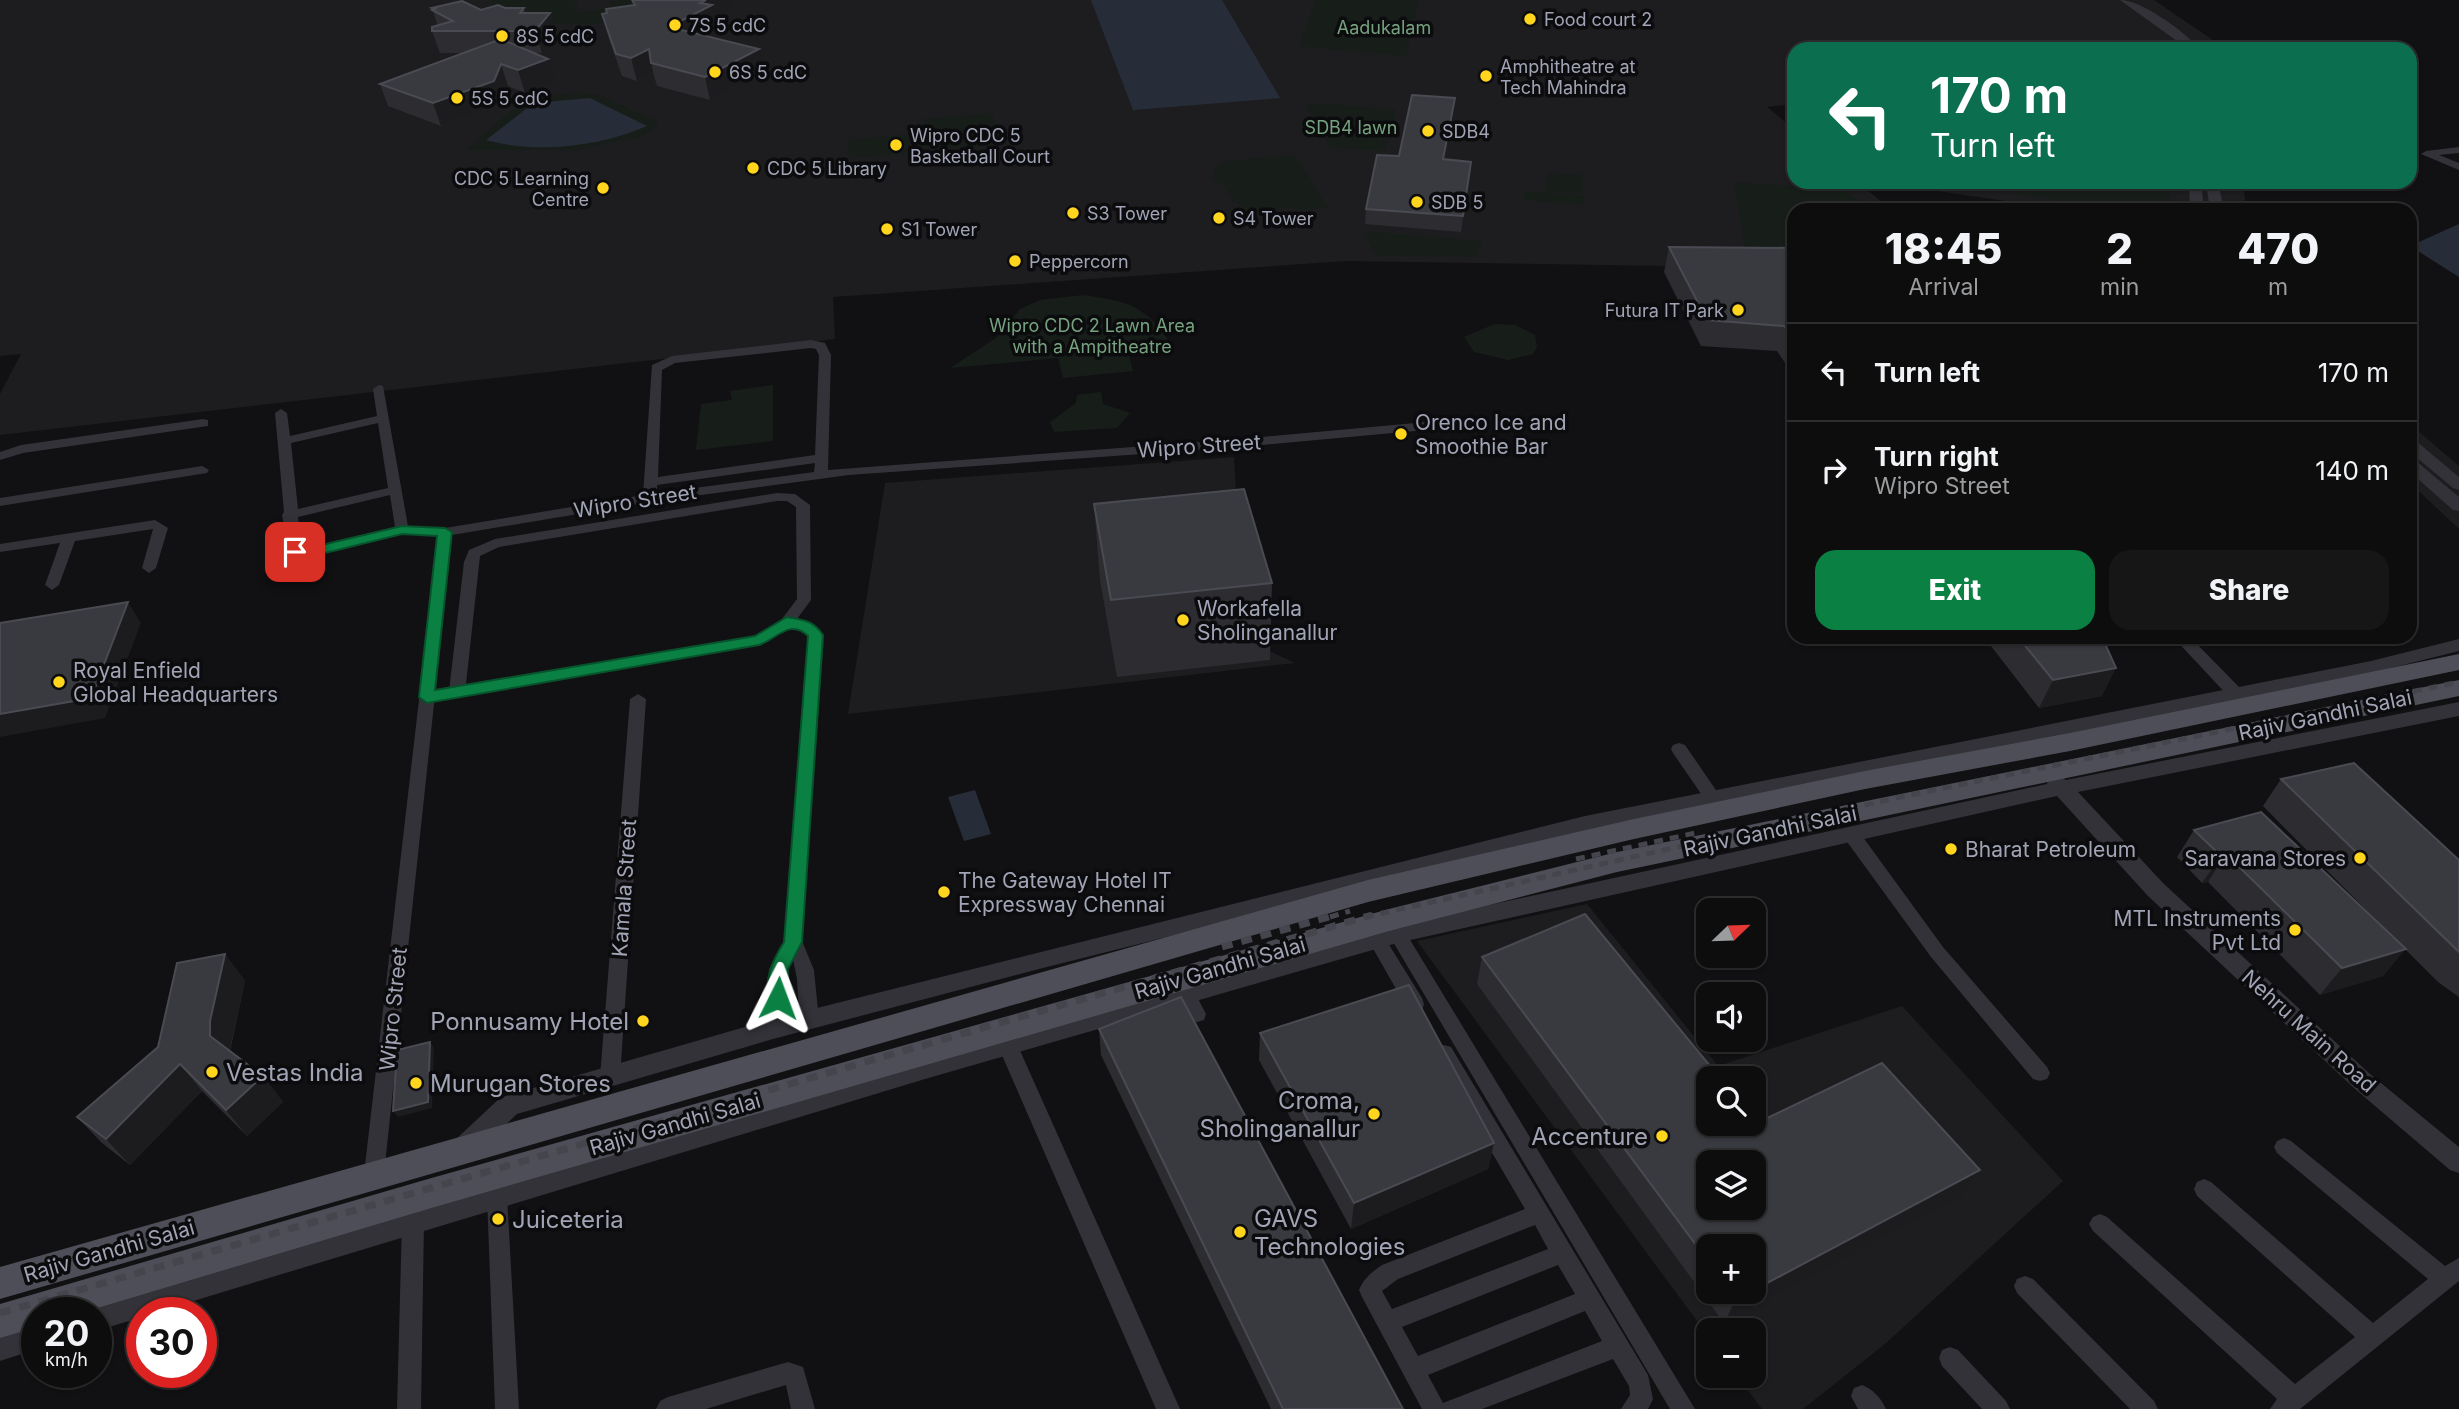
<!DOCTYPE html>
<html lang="en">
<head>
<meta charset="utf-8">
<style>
  :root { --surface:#0d0d0e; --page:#161617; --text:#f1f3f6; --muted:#9a9c9e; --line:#2d2d2e; --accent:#0b8043 }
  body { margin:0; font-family:Inter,sans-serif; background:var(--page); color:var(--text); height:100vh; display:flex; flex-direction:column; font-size:26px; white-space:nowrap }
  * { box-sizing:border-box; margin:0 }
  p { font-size:23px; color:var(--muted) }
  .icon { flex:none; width:38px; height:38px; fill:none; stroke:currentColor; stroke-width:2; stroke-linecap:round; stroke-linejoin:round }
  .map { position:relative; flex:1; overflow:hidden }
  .sheet { position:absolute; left:1787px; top:203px; width:630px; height:441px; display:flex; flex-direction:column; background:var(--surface); border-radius:21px; box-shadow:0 2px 5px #0004,0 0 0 2px var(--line) }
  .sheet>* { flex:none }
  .hud { position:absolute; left:1787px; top:42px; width:630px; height:147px; border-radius:21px; box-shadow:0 2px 5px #0004,0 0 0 2px var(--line); background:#0b6e4f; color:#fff; overflow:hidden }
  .needle { width:46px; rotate:67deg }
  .fabs { position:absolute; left:1696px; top:898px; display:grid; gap:14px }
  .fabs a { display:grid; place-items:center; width:70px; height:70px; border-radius:14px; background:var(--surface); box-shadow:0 2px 5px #0004,0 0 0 2px var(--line); font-size:35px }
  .speed { position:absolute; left:21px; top:1297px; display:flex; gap:14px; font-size:35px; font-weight:700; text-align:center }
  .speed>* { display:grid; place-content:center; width:91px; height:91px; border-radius:50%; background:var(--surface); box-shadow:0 2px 5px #0004,0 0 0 2px var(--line); line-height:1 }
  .speed small { font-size:18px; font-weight:400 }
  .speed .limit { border:10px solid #d22; background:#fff; color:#111 }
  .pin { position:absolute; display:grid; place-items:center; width:60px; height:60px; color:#fff; margin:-30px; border-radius:14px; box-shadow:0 4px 10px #0006 }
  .me { position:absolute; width:77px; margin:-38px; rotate:3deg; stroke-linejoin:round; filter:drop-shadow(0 0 5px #0008) }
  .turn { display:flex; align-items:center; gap:24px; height:147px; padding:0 28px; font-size:32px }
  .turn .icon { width:91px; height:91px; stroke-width:2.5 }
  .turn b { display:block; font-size:49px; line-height:60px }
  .eta { display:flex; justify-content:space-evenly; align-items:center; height:119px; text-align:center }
  .eta b { font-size:42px; font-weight:800; line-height:49px }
  .button { display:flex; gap:14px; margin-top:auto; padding:14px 28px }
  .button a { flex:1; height:80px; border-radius:21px; background:var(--accent); color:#fff; font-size:28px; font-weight:800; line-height:80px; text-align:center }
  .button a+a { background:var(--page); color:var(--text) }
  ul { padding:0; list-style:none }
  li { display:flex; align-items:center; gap:21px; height:98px; padding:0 28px; border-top:2px solid var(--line) }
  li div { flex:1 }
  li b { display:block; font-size:26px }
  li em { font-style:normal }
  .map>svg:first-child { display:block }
  .built { fill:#1d1d20; fill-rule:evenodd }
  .green { fill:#171e19 }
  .water { fill:#272d38 }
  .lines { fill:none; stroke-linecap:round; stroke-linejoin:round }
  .minor { fill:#323238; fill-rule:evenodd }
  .tertiary { fill:#323238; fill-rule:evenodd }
  .primary { fill:#4e4e58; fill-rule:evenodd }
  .rail-far1 { stroke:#45454d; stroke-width:5; stroke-dasharray:9 7; stroke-linecap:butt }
  .rail { stroke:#45454d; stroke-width:7; stroke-dasharray:11 9; stroke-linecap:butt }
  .wall { fill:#2d2d31; fill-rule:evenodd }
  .shaded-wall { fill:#1c1c1f }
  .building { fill:#393a3f; stroke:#4a4a52; stroke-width:2; fill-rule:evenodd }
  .route { fill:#0b8043; stroke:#07532c; stroke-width:2 }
  .poi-dot { fill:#ffd51d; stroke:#0c0c0e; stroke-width:2.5 }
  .labels { text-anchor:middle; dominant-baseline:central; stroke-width:7; stroke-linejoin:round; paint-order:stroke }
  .far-poi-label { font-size:18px; fill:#a1a4b5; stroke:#0c0c0e; text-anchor:start }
  .far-park-label { font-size:18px; fill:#76a27f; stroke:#0c0c0e }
  .poi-label { font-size:21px; fill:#a1a4b5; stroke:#0c0c0e; text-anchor:start }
  .street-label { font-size:21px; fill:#a1a4b5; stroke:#0c0c0e }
  .near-poi-label { font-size:24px; fill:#a1a4b5; stroke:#0c0c0e; text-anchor:start }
</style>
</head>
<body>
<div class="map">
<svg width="2459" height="1409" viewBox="0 0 2459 1409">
  <rect width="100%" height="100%" fill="#111113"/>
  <path class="built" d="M0 0H2154L2226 49H1794V104L1767 107 1794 129V182H1858L1891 210H1794V268L1345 261 833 297 835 339 0 435V394L21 354 0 356Z
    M1927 182H2243L2246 210H2066L1931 190Z
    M2410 424 2459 466V529L2410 483Z
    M1234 457 1244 639 1295 663 848 714 885 483Z
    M1587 904 1718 1066 1902 1006 2063 1181 1885 1344 1803 1409H1762L1737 1376H1754V1330H1708V1336L1417 941ZM1708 1078H1754V1124H1708ZM1708 1162H1754V1208H1708ZM1708 1246H1754V1292H1708Z"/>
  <path class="green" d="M493 0H571L578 5 577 12 610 8V2L617 0H679C661 6 642 15 622 19 583 28 523 28 491 4Z
    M1316 0H1419L1406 56 1299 46Z
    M580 93 599 95 659 122 647 135 578 150H467C510 111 519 95 580 93Z
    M1320 103 1396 110 1386 151 1330 148 1306 104Z
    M992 113 1001 144 849 159 848 140 925 133 923 119Z
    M1295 155 1328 208 1297 210 1295 207 1244 213 1238 203H1234L1222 182 1216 183 1212 178 1215 166 1226 161Z
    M1547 173 1583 175 1582 194 1546 191Z
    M1734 182 1845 190 1869 210H1794V254L1745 250Z
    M2018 182H2167L2174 210H2117L2016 194Z
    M1524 191 1585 196 1584 205 1524 200Z
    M1363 231 1482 241 1476 257 1375 255Z
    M1083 295C1132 302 1144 305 1173 346L1128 351 1133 371 1063 378 1058 358 950 368 996 338 1020 309 1040 300Z
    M1495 324 1515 325 1535 335 1537 347 1533 354 1508 360 1474 352 1464 337Z
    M773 385V441L696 450 701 404 732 400 730 391Z
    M1101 392 1103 404 1130 413 1117 428 1054 432 1050 422 1076 403 1077 395Z"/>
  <path class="water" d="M1091 0H1222L1280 98 1133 110Z
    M590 98 647 126C599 147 537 154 486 140L534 103Z
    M2459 224V277L2410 246Z
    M975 790 991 834 964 841 948 797Z"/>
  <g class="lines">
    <path class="minor" d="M2459 147V153L2439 155 2459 163V170L2421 154 2426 151Z
      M811 340 825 343 831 355 828 470 1240 439 1470 418 1476 422 1470 426 1240 447 849 475 650 502 452 535 384 1174 381 1181 374 1183 367 1181 364 1174 438 536 402 534 299 558 290 555 282 515 284 512 275 413 281 409 287 413 290 436 377 416 373 389 379 385 383 386 408 526 445 528 643 495 652 365 672 356ZM811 348 816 349 819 355 815 455 658 477 662 370 675 363ZM378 423 388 488 298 509 291 443ZM815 463 814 472 657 493V485ZM390 495 395 527 302 549 298 517Z
      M203 419 208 420V426L23 453 0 460V452L21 445Z
      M202 466 209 470 207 473 0 506V498Z
      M777 493 795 494 810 505 811 600 797 619 811 622 824 635 802 941 814 970 819 1020 816 1026 809 1028 802 1026 799 1020 797 979 793 959 787 969 792 1027 789 1033 782 1035 775 1033 772 1027 769 969 784 941 808 636C790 618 778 639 759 645L457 696 449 691 464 562 469 550 495 539ZM777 501H787L796 507 797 599 782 619 755 636 466 684 480 556 499 547Z
      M155 520 168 528 156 568 149 573 142 568 153 529 75 541 59 585 52 590 45 585 60 543 0 552V544Z
      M2173 637H2190L2242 690 2244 694 2242 698H2230Z
      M638 694 646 699 620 1077 617 1083 610 1085 603 1083 600 1077 630 699Z
      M1679 743 1685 745 1718 793 1720 797 1718 801H1706L1673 753 1671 749 1673 745Z
      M1851 828 1857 829 1943 947 2047 1067 2050 1073 2047 1079 2040 1081 2033 1079 1931 957 1845 839 1842 834 1845 829Z
      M1392 918 1398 920 1695 1409H1670L1386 930 1383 925 1386 920Z
      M1377 933 1383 935 1422 998 1424 1004 1422 1010 1415 1012 1408 1010 1371 945 1368 940 1371 935Z
      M1186 986 1193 989 1206 1014 1204 1020 1197 1022 1190 1020 1177 994 1179 989Z
      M1008 1038 1015 1040 1018 1046 1180 1409H1156L998 1046 1001 1040Z
      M1444 1045 1451 1047 1648 1375 1653 1399 1648 1409H1621L1630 1395 1629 1386 1613 1359 1482 1409H1422L1362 1297 1359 1290C1364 1278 1372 1272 1382 1265L1525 1209 1437 1059 1434 1053 1437 1047ZM1535 1225 1548 1249 1392 1309 1382 1291 1398 1279ZM1558 1265 1575 1294 1418 1356 1402 1327ZM1585 1311 1602 1341 1443 1403 1428 1375Z
      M2284 1138 2291 1141 2445 1266 2459 1258V1281L2300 1409H2270L2277 1399 2093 1231 2089 1224 2093 1217 2100 1214 2107 1217 2295 1384 2355 1337 2197 1196 2194 1189 2197 1182 2204 1179 2211 1182 2373 1323 2428 1279 2277 1153 2274 1147 2277 1141Z
      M497 1186 504 1189 507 1196 519 1409H495L487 1196 490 1189Z
      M413 1211 420 1214 424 1221 421 1409H397L402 1221 406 1214Z
      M2025 1276 2033 1279 2154 1401 2158 1409H2130L2017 1293 2014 1286 2017 1279Z
      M1950 1347 1958 1350 2006 1401 2010 1409H1982L1942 1366 1939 1358 1942 1350Z
      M788 1362 803 1367 815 1409H791L786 1385 706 1409H656L660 1401 668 1397Z
      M1862 1385C1873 1389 1881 1398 1886 1409H1858L1851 1396 1854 1388Z"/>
    <path class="tertiary" d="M2120 0C2142 0 2185 32 2200 49H2188Z
      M2189 182H2201L2204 210H2190Z
      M2206 182H2218L2224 210H2210Z
      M2410 439 2416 441 2459 477V490L2453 488 2410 452Z
      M2410 459 2416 461 2459 497V511L2453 510 2410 472Z
      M2459 639V651L2371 673 1585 832 1039 969 773 1039 517 1114 473 1156 464 1159 455 1156 452 1148 455 1140 500 1098 509 1095 773 1019 1585 816 2371 661Z
      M2459 702V716L2078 792 2164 884 2370 1074 2459 1147V1173L2450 1170 2354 1088 2148 896 2057 796 1397 943 925 1079 157 1312H142V1317L96 1331V1312H85L86 1309 96 1305 925 1059 1397 925 2047 784 2049 777 2056 775 2066 780Z
      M37 1323V1349L0 1361V1333Z"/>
    <path class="primary" d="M2459 654V670L2070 751 1865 789 1634 839 1368 902 0 1299V1267L1368 880 1634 819 1865 771 2070 733Z
      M2459 680V696L1617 872 1389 931 428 1209 84 1312H37V1327L0 1338V1304L428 1179 1389 909 1617 852Z"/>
    <path class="rail-far1" d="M1576 859 1695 833
      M1330 917 1350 911
      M1365 917 1901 797 2459 682"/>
    <path class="rail" d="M1222 947 1336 915
      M0 1313 1372 915"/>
  </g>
  <path class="wall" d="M632 0 732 10 715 19 717 27 701 35 764 71 710 100 657 86 653 72 637 81 622 76 608 36 602 14 634 6Z
    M432 8 481 10 505 8H524L525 13H550L557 35 542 53H534L555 82 525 93 508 86 501 103 441 126 388 106 380 84 464 53H440L432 31 438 26Z
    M1454 112 1445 159 1471 162 1461 232 1365 224 1366 209 1399 156Z
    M1669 247 1794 248V376L1777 351 1701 346 1664 272Z
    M1094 504 1272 583 1270 660 1117 677 1100 580Z
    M1984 637H2102V696L2039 708Z
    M2281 779 2459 860V997L2438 982 2405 949 2383 976 2320 995 2208 882 2202 883 2177 857 2194 830 2383 927 2263 806Z
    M225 954 245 981 230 1051 263 1076 283 1102 247 1136 202 1091 130 1165 102 1143 77 1117 158 1047Z
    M1482 957 1757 1123 1980 1170 1964 1196 1724 1323 1477 984ZM1708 1246 1754 1292H1708Z
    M1099 1029 1403 1409H1271L1101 1055Z
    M1260 1033 1494 1143 1488 1169 1351 1229 1259 1060Z"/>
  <path class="shaded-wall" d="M706 0H730L732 10 715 19 717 27 675 49 669 27 700 3Z
    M550 13 557 35 542 53 535 31Z
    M649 49 653 72 637 81 631 58Z
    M759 49 764 71 710 100 705 77Z
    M548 59 555 82 525 93 518 70Z
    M501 64 508 86 501 103 441 126 433 103Z
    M1455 98 1454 112 1442 174 1443 159Z
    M128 602 141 623 105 718 0 737V714Z
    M2116 668 2102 696 2039 708 2053 680Z
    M2226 854 2208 882 2202 883 2221 856Z
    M2406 949 2383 976 2320 995 2342 968Z
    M225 954 245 981 230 1048 231 1062 210 1036V1021Z
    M430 1042 434 1048 432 1108 398 1117 393 1111Z
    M180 1064 202 1091 130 1165 106 1139Z
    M263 1076 283 1102 247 1136 226 1110Z
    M1494 1143 1488 1169 1351 1229 1354 1203Z
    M1980 1170 1964 1196 1724 1323 1736 1299 1750 1292H1754V1290Z"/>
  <path class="building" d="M632 0H706L700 3 712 5 669 27 759 49 705 77 651 63 649 49 631 58 616 54 602 14 607 13 606 9 635 5Z
    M462 1 481 10 498 5 505 8H524L520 13H550L535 31H432V27L453 21 432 10 435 9 432 8Z
    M501 39 548 59 518 70 501 64 494 81 433 103 380 84Z
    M1412 95 1455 98 1443 159 1471 162 1463 216 1366 209 1377 155 1399 156Z
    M1669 247 1794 248V339L1784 326 1707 320Z
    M1244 489 1272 583 1111 600 1094 504Z
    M128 602 91 698 0 714V623Z
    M2018 637H2102L2116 668 2053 680Z
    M2354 763 2459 860V952L2281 779Z
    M2261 812 2406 949 2342 968 2226 854 2221 856 2194 830Z
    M1585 914 1720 1078H1708V1124H1754V1119L1757 1123 1882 1063 1980 1170 1754 1290V1246H1708V1261L1482 957ZM1708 1162H1754V1208H1708Z
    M225 954 210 1021V1036L263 1076 226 1110 180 1064 106 1139 77 1117 158 1047 177 963Z
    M1409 985 1494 1143 1354 1203 1260 1033Z
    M1181 997 1403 1409H1283L1099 1029Z
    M430 1042 428 1102 393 1111 397 1050Z
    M1731 1292H1750L1736 1299Z"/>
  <path class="route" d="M402 526 445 528 452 532 435 690 755 636 787 617C803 620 813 620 823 635L802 942 788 969V998L785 1003 778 1006 772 1003C761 982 773 960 784 942L808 636C790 618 777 639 759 645L427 703 419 697 437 536 402 534 309 557H295L287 552 295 548H309Z"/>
  <g class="poi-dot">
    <circle cx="1530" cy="19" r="7"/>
    <circle cx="675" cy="25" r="7"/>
    <circle cx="502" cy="36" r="7"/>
    <circle cx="715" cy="72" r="7"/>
    <circle cx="1486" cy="76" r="7"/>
    <circle cx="457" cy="98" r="7"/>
    <circle cx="1428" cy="131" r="7"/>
    <circle cx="896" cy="145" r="7"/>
    <circle cx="753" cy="168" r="7"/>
    <circle cx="603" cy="188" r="7"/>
    <circle cx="1417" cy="202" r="7"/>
    <circle cx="1073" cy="213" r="7"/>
    <circle cx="1219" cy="218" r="7"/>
    <circle cx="887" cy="229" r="7"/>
    <circle cx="1015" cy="261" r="7"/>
    <circle cx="1738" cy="310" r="7"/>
    <circle cx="1401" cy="434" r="7"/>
    <circle cx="1183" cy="620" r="7"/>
    <circle cx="59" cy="682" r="7"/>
    <circle cx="1951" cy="849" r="7"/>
    <circle cx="2360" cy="858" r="7"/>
    <circle cx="944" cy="892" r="7"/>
    <circle cx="2295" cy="930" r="7"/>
    <circle cx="643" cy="1021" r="7"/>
    <circle cx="212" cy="1072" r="7"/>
    <circle cx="416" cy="1083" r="7"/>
    <circle cx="1374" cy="1114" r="7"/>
    <circle cx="1662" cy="1136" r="7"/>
    <circle cx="498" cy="1219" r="7"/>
    <circle cx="1240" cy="1232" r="7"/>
  </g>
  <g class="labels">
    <g class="far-poi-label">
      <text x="1544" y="19">Food court 2</text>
      <text x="689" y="25">7S 5 cdC</text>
      <text x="516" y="36">8S 5 cdC</text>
      <text x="1500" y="66">Amphitheatre at<tspan x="1500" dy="21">Tech Mahindra</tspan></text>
      <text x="729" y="72">6S 5 cdC</text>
      <text x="471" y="98">5S 5 cdC</text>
      <text x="1442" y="131">SDB4</text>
      <text x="910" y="135">Wipro CDC 5<tspan x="910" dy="21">Basketball Court</tspan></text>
      <text x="767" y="168">CDC 5 Library</text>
      <text x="589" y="178" text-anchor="end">CDC 5 Learning<tspan x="589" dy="21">Centre</tspan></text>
      <text x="1431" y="202">SDB 5</text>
      <text x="1087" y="213">S3 Tower</text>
      <text x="1233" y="218">S4 Tower</text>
      <text x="901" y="229">S1 Tower</text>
      <text x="1029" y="261">Peppercorn</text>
      <text x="1724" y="310" text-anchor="end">Futura IT Park</text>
    </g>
    <g class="far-park-label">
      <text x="1384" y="27">Aadukalam</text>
      <text x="1351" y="127">SDB4 lawn</text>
      <text x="1092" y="325">Wipro CDC 2 Lawn Area<tspan x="1092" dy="21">with a Ampitheatre</tspan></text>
    </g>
    <g class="poi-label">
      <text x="1415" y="422">Orenco Ice and<tspan x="1415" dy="24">Smoothie Bar</tspan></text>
      <text x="1197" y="608">Workafella<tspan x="1197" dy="24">Sholinganallur</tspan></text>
      <text x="73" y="670">Royal Enfield<tspan x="73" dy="24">Global Headquarters</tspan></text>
      <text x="1965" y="849">Bharat Petroleum</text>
      <text x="2346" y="858" text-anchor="end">Saravana Stores</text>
      <text x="958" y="880">The Gateway Hotel IT<tspan x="958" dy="24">Expressway Chennai</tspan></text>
      <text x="2281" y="918" text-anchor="end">MTL Instruments<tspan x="2281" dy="24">Pvt Ltd</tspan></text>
    </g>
    <g class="street-label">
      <text transform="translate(1199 446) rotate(-4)">Wipro Street</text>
      <text transform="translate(635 501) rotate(-9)">Wipro Street</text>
      <text transform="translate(2325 715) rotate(-12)">Rajiv Gandhi Salai</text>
      <text transform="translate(1770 831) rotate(-12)">Rajiv Gandhi Salai</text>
      <text transform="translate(624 888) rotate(-86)">Kamala Street</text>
      <text transform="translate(1220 968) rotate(-16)">Rajiv Gandhi Salai</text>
      <text transform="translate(393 1009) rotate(-84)">Wipro Street</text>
      <text transform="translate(2309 1031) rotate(42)">Nehru Main Road</text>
      <text transform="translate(675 1124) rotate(-16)">Rajiv Gandhi Salai</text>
      <text transform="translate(109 1251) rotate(-16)">Rajiv Gandhi Salai</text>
    </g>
    <g class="near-poi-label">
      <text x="629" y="1021" text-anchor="end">Ponnusamy Hotel</text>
      <text x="226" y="1072">Vestas India</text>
      <text x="430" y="1083">Murugan Stores</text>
      <text x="1360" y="1100" text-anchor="end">Croma,<tspan x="1360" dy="28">Sholinganallur</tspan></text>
      <text x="1648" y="1136" text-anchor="end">Accenture</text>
      <text x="1254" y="1218">GAVS<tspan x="1254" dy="28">Technologies</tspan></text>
      <text x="512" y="1219">Juiceteria</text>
    </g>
  </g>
</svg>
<div class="fabs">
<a><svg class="needle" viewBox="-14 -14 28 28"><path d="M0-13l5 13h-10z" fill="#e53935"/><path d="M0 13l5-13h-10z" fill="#9a9c9e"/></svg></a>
<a><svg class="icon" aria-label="sound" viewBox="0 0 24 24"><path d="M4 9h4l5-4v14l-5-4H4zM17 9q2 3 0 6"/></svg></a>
<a><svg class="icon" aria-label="search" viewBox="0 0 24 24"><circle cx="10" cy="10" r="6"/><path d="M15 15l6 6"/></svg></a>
<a><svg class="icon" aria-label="layers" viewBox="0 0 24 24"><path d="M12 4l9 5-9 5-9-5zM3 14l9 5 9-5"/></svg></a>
<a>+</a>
<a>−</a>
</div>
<div class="speed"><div>20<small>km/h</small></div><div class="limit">30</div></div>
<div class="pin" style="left:295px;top:552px;background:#d93025"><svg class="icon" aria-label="arrive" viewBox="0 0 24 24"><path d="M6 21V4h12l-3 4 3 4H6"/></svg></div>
<svg class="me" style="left:778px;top:998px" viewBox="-20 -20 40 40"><path d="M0-17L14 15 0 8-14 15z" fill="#0b8043" stroke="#fff" stroke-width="4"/></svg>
<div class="hud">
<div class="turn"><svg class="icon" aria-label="left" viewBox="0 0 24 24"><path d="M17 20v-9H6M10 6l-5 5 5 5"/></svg><div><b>170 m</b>Turn left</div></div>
</div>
<section class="sheet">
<div class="eta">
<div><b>18:45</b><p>Arrival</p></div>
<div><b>2</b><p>min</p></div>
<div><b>470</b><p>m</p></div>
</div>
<ul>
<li><svg class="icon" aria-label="left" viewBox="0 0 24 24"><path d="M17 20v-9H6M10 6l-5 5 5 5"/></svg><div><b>Turn left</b></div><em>170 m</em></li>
<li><svg class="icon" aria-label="right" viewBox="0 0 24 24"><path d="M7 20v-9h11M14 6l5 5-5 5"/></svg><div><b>Turn right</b><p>Wipro Street</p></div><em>140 m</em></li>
</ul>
<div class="button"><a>Exit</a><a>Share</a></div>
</section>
</div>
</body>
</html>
